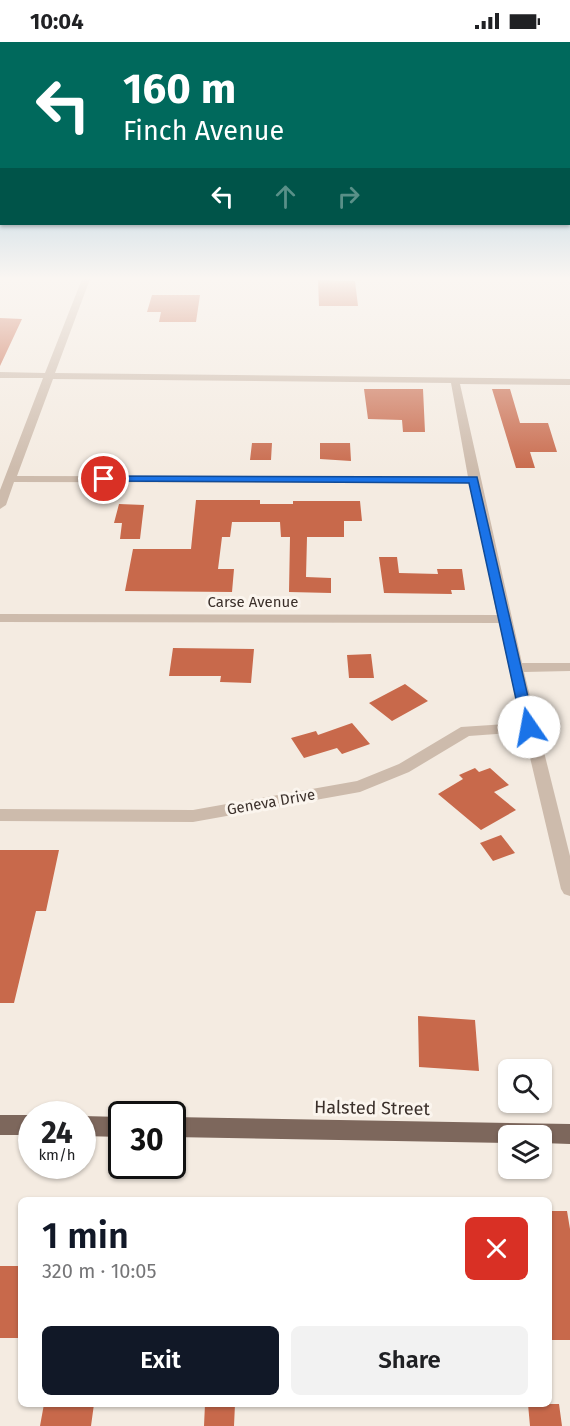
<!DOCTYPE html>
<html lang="en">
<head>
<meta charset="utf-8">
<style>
  :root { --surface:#fff; --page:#f2f2f2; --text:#202124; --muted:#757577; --accent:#111827 }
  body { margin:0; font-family:"Fira Sans",sans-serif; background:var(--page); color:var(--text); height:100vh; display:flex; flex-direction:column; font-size:22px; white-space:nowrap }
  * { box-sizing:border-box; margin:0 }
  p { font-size:20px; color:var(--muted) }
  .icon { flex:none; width:33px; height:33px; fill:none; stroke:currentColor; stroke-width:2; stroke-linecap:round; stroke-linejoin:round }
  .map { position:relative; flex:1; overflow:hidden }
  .drawer { position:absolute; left:18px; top:1155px; width:534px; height:210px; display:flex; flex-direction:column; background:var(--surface); border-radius:9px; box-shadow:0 2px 4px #0004 }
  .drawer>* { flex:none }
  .hud { position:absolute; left:0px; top:0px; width:570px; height:183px; box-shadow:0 2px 4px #0004; background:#00695c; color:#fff; overflow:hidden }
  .fabs { position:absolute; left:498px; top:1017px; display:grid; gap:12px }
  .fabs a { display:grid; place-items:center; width:54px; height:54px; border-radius:9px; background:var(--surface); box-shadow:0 2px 4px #0004; font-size:30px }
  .speed { position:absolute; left:18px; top:1059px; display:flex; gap:12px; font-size:30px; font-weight:700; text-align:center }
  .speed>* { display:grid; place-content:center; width:78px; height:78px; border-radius:50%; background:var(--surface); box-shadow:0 2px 4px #0004; line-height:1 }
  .speed small { font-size:15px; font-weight:400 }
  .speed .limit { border:3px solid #111; border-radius:9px; background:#fff; color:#111 }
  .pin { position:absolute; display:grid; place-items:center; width:51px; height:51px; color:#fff; margin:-26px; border:3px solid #fff; border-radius:50%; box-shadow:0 2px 6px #0007 }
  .me { position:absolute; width:66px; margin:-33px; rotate:348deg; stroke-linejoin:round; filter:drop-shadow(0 0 4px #0008) }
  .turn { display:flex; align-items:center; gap:21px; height:126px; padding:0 24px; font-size:27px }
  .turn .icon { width:78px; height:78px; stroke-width:2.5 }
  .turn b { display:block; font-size:42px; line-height:51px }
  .lanes { display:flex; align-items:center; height:57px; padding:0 24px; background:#0003; justify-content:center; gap:30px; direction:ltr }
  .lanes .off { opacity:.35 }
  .round { display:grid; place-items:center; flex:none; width:63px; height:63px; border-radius:9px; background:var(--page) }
  .head { display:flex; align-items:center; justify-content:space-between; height:102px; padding:0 24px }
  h1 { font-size:36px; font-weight:600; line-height:45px; color:var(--accent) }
  .primary-button { display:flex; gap:12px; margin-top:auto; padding:12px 24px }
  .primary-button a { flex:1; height:69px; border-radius:9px; background:var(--accent); color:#fff; font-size:24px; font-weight:600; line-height:69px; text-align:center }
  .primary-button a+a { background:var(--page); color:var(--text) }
  .status { display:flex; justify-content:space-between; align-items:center; height:42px; padding:0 30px; background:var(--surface); direction:ltr }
  .status svg { height:16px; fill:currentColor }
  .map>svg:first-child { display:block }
  .building { fill:#c8694b }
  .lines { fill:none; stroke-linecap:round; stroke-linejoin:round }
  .minor { fill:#cdbbac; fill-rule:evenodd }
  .primary { fill:#7d675c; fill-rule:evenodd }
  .route { fill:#1a73e8; stroke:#114b97; stroke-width:1.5 }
  .labels { text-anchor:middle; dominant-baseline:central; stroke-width:6; stroke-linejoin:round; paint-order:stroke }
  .street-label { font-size:15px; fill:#3b302b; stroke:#fbf5ee }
  .near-street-label { font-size:18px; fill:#3b302b; stroke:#fbf5ee }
</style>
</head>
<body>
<div class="status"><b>10:04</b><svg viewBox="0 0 49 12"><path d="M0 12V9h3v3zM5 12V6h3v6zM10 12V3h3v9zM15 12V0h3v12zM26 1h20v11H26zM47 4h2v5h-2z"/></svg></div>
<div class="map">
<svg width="570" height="1384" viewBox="0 0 570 1384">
  <rect width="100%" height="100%" fill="#f4ebe1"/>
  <path class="building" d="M318 238 355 239 358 264H319Z
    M152 253H200L196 280H159L161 270H147Z
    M0 276 22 277 0 324Z
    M364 347H423L425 390H403L402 378 368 377Z
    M492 347H510L520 381H548L557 410H530L535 426H516Z
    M252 401H272L271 418H250Z
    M320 401H350L351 419 320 417Z
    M196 458H260V462H293V459H360L362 479H344V495H307L306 535 331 536V551L289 550 290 495H281L280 480H232L230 495H222L218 527H234L232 550 125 549 133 507H191Z
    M119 462 144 463 140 497H120L122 481H114Z
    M379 515H397L399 531 438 532 437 527H462L465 548H451L452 552 384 551Z
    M173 606 254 607 251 641 220 640 221 634H169Z
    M371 612 374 636H349L347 613Z
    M405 642 428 659 392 679 369 661Z
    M352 681 370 702 342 712 337 706 304 716 291 696 316 689 318 693Z
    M475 726 479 730 490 726 509 743 494 750 516 768 481 788 438 752 463 737 459 733Z
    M501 793 515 811 493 819 480 801Z
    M0 808H59L46 869H36L14 961H0Z
    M418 974 475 978 479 1029 419 1025Z
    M549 1169H567L570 1187V1298H549Z
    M0 1224H21V1296H0Z
    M44 1362H94L91 1384H40Z
    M205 1362H235L234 1384H204Z
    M528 1362H559L562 1384H530Z"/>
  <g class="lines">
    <path class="minor" d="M82 237H90L55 331 570 337V343L460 342 522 621H570V629L524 630 570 814V854L564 852 561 847 524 690 469 694 409 730 360 750 193 780 0 779V767L193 768 357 739 399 722 461 685 521 681 499 581 0 580V572L497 573 470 441 14 440 6 463 0 467V448L43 336H0V330L45 331ZM53 337 451 341 468 435 17 434Z"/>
    <path class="primary" d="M0 1073H32V1093H0Z
      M82 1074 122 1075V1095L82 1094Z
      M172 1075 570 1082V1102L542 1101V1094H508V1101L172 1095Z"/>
  </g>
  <linearGradient id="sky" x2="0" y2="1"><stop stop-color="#7eb2d2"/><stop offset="0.55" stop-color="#faf6f2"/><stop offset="1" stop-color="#faf6f2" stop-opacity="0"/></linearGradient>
  <rect width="570" height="430" fill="url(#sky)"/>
  <path class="route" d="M104 434 477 435 535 685 529 690 522 685 469 441 101 439V435Z"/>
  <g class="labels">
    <g class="street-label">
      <text x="253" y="560">Carse Avenue</text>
      <text transform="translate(271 760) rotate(-10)">Geneva Drive</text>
    </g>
    <g class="near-street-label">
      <text transform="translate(372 1066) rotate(1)">Halsted Street</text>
    </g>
  </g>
</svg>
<div class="fabs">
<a><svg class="icon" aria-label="search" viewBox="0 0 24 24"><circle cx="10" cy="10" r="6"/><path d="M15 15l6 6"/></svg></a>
<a><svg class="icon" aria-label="layers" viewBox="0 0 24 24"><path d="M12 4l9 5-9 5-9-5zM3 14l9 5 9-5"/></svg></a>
</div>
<div class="speed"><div>24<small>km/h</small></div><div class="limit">30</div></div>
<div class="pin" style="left:104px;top:437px;background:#d93025"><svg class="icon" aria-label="arrive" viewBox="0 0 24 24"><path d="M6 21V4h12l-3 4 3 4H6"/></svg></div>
<svg class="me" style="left:529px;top:685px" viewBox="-20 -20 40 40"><circle r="19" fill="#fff"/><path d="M0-13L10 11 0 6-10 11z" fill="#1a73e8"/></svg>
<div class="hud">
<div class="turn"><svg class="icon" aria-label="left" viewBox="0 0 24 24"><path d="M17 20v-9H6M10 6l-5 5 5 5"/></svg><div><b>160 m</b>Finch Avenue</div></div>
<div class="lanes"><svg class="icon" aria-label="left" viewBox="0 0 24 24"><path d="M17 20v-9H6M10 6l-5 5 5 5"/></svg><svg class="icon off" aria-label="ahead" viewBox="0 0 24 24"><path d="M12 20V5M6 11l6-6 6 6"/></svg><svg class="icon off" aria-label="right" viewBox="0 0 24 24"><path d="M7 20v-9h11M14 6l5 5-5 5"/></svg></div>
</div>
<section class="drawer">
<div class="head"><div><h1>1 min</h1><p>320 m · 10:05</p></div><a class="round" style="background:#d93025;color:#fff"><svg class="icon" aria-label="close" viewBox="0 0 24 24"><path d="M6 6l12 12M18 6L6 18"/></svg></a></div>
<div class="primary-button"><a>Exit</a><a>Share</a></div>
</section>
</div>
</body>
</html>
